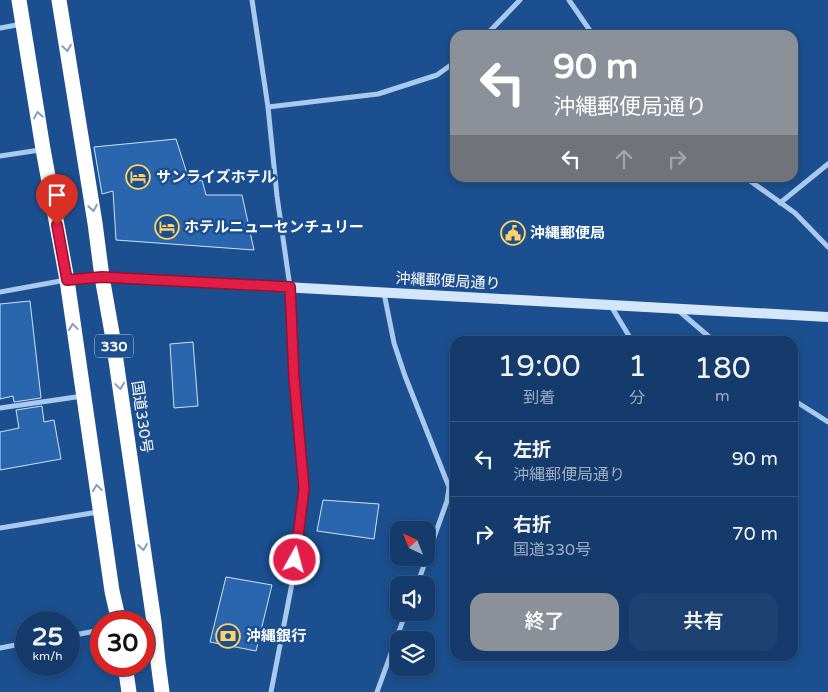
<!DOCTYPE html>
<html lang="ja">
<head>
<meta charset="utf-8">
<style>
  :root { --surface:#143b6b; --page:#1d4271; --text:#f1f3f6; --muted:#9dadc1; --line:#33557e; --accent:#8c9099 }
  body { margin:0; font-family:"Varela Round","Noto Sans JP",sans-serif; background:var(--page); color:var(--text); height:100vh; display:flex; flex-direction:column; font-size:19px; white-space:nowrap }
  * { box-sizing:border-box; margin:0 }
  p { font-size:16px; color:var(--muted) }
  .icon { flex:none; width:28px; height:28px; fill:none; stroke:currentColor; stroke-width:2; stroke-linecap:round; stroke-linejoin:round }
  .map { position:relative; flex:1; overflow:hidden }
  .sheet { position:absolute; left:450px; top:336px; width:348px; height:325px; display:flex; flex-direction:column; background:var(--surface); border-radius:15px; box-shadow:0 2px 8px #0003,0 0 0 1px var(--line) }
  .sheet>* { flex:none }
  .banner { position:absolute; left:450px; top:30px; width:348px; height:152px; border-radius:15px; box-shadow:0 2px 8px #0003,0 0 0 1px var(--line); background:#8c9099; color:#fff; overflow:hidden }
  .needle { width:32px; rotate:317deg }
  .buttons { position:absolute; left:390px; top:521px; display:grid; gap:10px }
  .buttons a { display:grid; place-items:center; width:45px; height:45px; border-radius:10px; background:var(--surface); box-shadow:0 2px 8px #0003,0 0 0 1px var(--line); font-size:25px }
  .speed { position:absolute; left:15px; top:611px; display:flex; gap:10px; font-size:25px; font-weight:700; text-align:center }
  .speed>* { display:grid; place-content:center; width:65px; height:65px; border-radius:50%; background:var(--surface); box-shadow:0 2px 8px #0003,0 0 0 1px var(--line); line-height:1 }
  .speed small { font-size:12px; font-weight:400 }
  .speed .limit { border:8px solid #d22; background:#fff; color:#111 }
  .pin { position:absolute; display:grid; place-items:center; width:42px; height:42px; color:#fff; margin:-51px -21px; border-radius:50% 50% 50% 0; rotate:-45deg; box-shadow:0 0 5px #0007 }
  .pin .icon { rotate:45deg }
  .me { position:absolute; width:55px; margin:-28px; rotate:7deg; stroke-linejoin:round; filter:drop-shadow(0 0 4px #0008) }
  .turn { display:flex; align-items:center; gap:18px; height:105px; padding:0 20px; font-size:22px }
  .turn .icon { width:65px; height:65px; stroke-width:2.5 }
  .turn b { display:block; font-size:35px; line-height:42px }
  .lanes { display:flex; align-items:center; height:48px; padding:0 20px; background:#0003; justify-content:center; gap:25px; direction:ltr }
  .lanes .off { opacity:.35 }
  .eta { display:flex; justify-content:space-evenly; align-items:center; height:85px; text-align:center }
  .eta b { font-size:30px; font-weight:600; line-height:35px }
  .primary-button { display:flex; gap:10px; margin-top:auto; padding:10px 20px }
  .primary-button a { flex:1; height:58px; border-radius:15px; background:var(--accent); color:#fff; font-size:20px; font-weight:600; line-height:58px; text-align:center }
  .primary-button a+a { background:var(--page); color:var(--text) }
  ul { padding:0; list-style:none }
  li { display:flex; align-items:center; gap:15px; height:75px; padding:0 20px; border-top:1px solid var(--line) }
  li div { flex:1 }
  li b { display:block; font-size:19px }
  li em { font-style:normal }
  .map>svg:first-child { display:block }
  .building { fill:#2a66ad; stroke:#cfe3fa }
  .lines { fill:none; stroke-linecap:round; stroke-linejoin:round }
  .street { stroke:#a9c9ee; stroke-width:5 }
  .secondary { stroke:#d6e6fa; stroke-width:10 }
  .highway { stroke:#fff; stroke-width:15 }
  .oneway { stroke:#829ec1 }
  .route-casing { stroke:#92132f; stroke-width:12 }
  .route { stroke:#e11d48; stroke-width:9 }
  .labels { text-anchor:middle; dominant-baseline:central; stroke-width:5; stroke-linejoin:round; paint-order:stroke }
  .shield { fill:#1b4f8f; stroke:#bbcadd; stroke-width:1 }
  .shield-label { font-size:14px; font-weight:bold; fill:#fff }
  .poi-label { font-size:15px; font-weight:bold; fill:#fff; stroke:#1b4f8f; text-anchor:start }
  .street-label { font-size:15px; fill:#fff; stroke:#1b4f8f }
</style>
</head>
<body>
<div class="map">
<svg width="828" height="692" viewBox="0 0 828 692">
  <rect width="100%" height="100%" fill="#1b4f8f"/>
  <path class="building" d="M176 139 190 183 202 180 206 195H242L254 250 116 240 113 191 102 194 94 147Z
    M30 301 41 398 14 402 13 396 0 399V304Z
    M193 342 198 406 174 408 170 344Z
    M42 406 44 422 54 420 61 459 0 470V432L19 428 16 410Z
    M323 500 379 504 374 539 317 531Z
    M226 577 272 585 256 651 210 642Z"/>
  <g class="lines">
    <path class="street" d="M252 0 268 107 277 196 290 287 294 378 304 489 293 578 271 692
      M569 0 593 35
      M0 28 22 24
      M486 35 520 0
      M268 107 378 94 437 75 455 62
      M0 156 40 150
      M746 178 795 213 828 247
      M780 203 828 164
      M0 292 66 280
      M384 293 394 343 405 376 449 487 447 501 417 585
      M611 306 632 341
      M679 311 714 341
      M792 399 828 422
      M0 408 83 396
      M0 528 98 512
      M69 636 101 630
      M0 648 26 643
      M377 692 406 612"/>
    <path class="secondary" d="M67 280 102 277 828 317"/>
    <path class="highway" d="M19 0 43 149 67 280 112 591 119 622
      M59 0 95 223 102 277 112 333 154 622 158 662 162 692
      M125 665 129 692"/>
  </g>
  <defs><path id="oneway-chevron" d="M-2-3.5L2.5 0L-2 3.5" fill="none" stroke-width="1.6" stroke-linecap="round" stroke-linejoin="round" transform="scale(1.25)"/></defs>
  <g class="oneway">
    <use href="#oneway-chevron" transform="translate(67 48) rotate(81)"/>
    <use href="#oneway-chevron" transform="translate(38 115) rotate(-99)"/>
    <use href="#oneway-chevron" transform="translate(93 208) rotate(81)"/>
    <use href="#oneway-chevron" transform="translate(73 327) rotate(-98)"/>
    <use href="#oneway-chevron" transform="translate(120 386) rotate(82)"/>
    <use href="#oneway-chevron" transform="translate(97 488) rotate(-98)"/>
    <use href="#oneway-chevron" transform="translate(143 547) rotate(82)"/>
  </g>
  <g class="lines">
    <g class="route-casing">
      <path id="route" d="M57 225 67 280 102 277 290 287 294 378 304 489 295 560"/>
    </g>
    <use href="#route" class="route"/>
  </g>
  <defs>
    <g id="hotel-ring" transform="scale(1.25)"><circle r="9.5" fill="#1b4f8f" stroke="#ffd166" stroke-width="1.5"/><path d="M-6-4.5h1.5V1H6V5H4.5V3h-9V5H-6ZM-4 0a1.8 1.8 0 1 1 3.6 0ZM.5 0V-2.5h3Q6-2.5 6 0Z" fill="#ffd166"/></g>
    <g id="civic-ring" transform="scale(1.25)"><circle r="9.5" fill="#1b4f8f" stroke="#ffd166" stroke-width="1.5"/><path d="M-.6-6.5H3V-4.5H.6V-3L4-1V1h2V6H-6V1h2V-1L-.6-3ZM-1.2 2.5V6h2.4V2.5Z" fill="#ffd166"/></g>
    <g id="bank-ring" transform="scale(1.25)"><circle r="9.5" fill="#1b4f8f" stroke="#ffd166" stroke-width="1.5"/><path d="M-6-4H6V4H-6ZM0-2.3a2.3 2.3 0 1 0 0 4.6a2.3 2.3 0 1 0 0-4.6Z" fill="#ffd166"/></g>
  </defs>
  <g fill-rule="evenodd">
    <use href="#hotel-ring" x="138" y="177"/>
    <use href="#hotel-ring" x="167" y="227"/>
    <use href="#civic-ring" x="513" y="233"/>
    <use href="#bank-ring" x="228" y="636"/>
  </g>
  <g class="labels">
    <rect class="shield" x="95" y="334.5" width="38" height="23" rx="4"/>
    <g class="shield-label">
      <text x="114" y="346">330</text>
    </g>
    <g class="poi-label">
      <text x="156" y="177">サンライズホテル</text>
      <text x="184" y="227">ホテルニューセンチュリー</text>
      <text x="530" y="233">沖縄郵便局</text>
      <text x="246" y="636">沖縄銀行</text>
    </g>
    <g class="street-label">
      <text transform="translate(448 281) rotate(3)">沖縄郵便局通り</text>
      <text transform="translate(142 417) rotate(82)">国道330号</text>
    </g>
  </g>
</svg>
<div class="buttons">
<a><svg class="needle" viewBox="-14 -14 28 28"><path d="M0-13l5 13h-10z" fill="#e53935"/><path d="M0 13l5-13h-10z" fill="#9dadc1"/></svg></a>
<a><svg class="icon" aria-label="sound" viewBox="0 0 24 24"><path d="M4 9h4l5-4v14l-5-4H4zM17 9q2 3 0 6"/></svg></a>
<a><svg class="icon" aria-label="layers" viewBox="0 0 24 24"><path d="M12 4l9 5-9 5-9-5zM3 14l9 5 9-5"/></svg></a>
</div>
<div class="speed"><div>25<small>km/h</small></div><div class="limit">30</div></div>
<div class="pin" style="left:57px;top:225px;background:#d93025"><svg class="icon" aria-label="arrive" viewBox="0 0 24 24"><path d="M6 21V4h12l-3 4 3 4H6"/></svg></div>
<svg class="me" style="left:295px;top:560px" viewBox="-20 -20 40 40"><circle r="17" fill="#e11d48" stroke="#fff" stroke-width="3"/><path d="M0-11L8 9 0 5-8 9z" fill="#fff"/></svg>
<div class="banner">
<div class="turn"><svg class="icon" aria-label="left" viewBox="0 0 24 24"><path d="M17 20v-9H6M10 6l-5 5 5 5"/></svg><div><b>90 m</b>沖縄郵便局通り</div></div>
<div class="lanes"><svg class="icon" aria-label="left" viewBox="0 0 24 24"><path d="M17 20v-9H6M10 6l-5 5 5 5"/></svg><svg class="icon off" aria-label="ahead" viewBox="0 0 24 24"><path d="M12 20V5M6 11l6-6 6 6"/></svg><svg class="icon off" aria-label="right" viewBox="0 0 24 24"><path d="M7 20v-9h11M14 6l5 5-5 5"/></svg></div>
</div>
<section class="sheet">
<div class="eta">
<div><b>19:00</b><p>到着</p></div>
<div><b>1</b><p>分</p></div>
<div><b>180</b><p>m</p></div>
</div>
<ul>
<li><svg class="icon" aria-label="left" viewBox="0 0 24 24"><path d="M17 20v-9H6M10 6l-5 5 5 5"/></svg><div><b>左折</b><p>沖縄郵便局通り</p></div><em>90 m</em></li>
<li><svg class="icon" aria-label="right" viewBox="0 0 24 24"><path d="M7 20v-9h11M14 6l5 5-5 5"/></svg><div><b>右折</b><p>国道330号</p></div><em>70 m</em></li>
</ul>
<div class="primary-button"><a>終了</a><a>共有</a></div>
</section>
</div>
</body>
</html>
